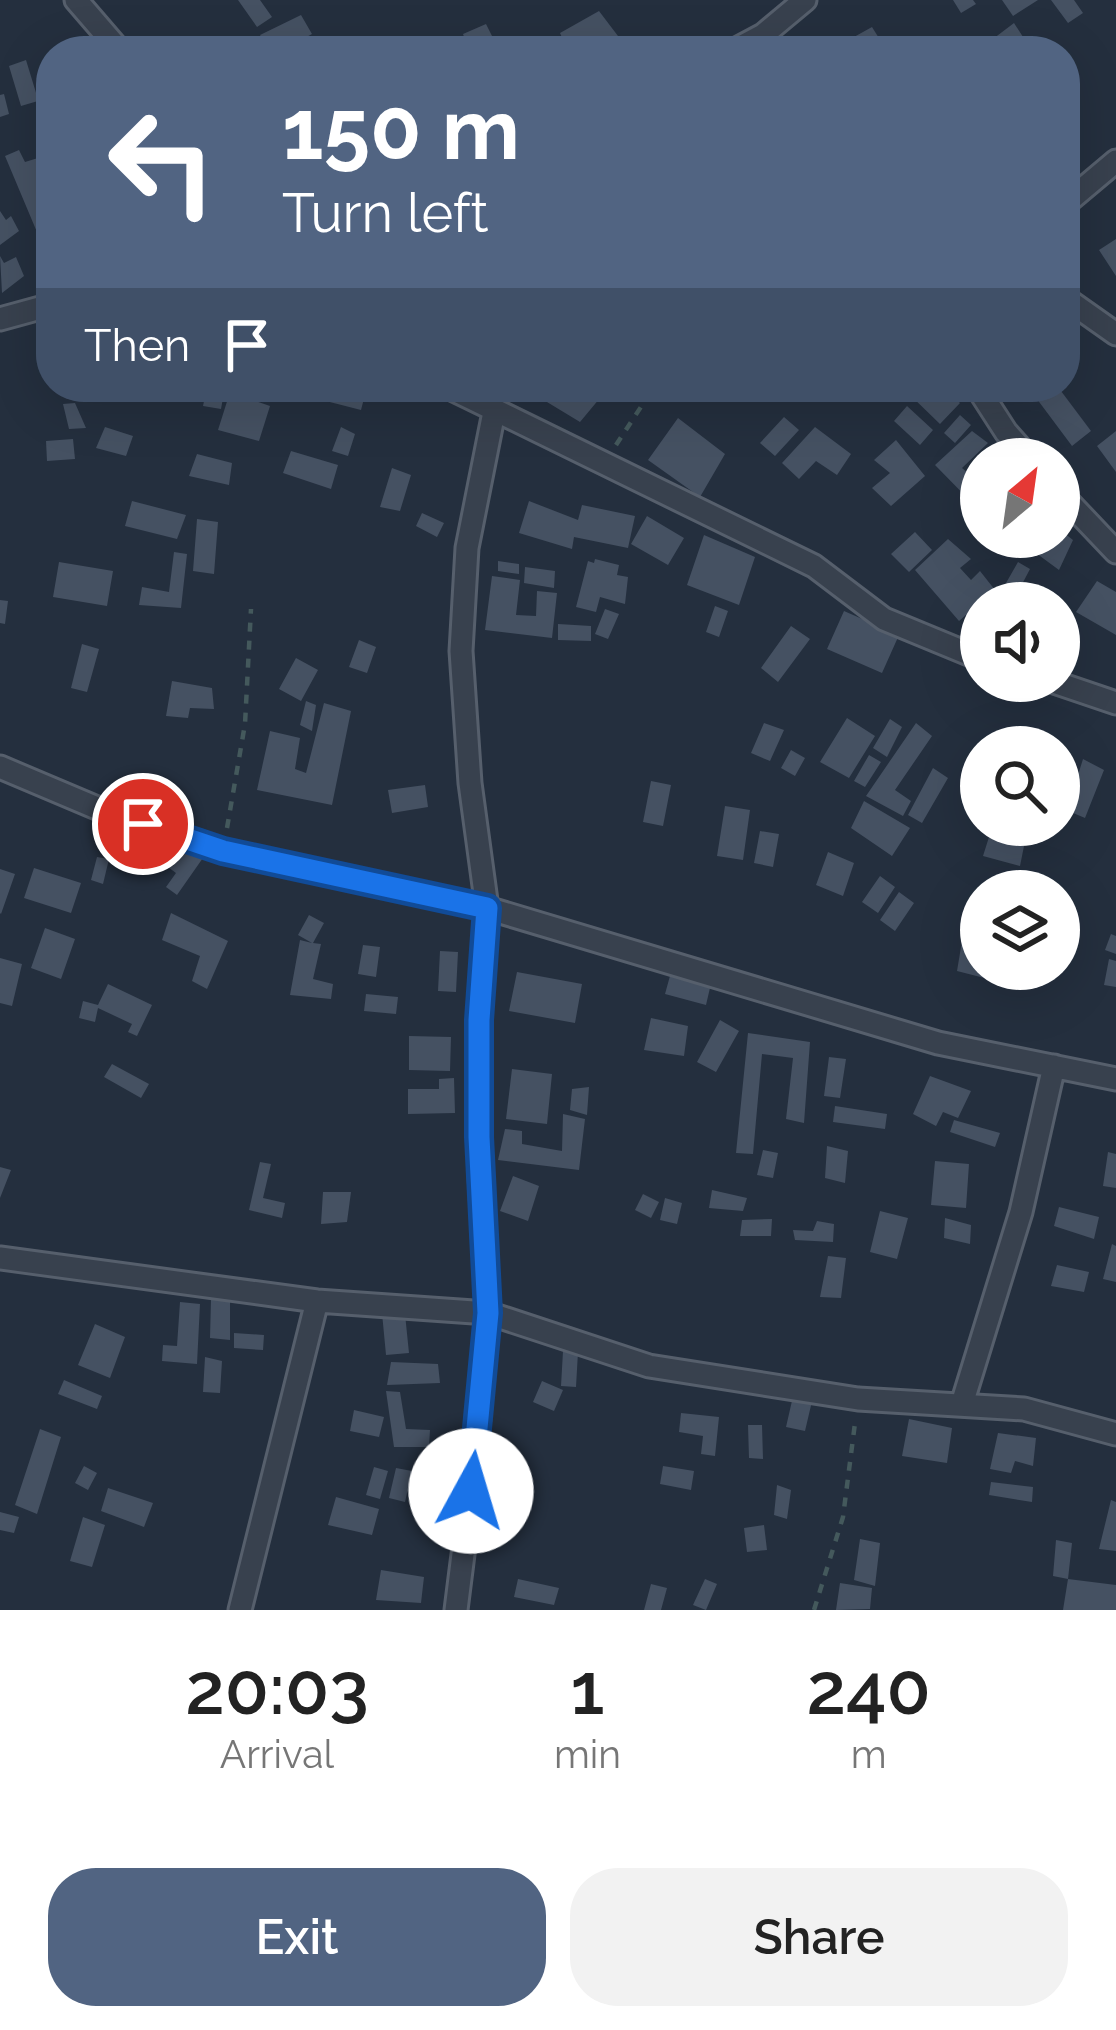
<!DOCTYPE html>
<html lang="en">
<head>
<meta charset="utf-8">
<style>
  :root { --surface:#fff; --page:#f2f2f2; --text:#222; --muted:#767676; --accent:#516482 }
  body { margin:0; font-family:Raleway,sans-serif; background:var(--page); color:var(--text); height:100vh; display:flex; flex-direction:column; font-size:45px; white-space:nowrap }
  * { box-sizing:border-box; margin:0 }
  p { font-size:39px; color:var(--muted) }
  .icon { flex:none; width:66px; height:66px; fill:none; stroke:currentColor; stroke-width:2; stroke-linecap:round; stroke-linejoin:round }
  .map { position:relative; height:1610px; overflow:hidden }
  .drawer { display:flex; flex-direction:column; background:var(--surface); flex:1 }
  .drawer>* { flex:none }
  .guide { position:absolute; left:36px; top:36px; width:1044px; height:366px; border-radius:48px; box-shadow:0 12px 48px #0002; background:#516482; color:#fff; overflow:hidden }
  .needle { width:78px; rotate:29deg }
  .fabs { position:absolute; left:960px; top:438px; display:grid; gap:24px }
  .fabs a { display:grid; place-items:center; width:120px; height:120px; border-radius:50%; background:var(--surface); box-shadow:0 12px 48px #0002; font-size:60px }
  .pin { position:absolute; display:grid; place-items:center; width:102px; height:102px; color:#fff; margin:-51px; border:6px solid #fff; border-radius:50%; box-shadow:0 3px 12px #0007 }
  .me { position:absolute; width:132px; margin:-66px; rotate:6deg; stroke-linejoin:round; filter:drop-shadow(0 0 9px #0008) }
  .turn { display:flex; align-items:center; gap:42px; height:252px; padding:0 48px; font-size:54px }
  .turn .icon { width:156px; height:156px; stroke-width:2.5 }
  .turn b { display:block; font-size:84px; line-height:102px }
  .then { display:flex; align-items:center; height:114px; padding:0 48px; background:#0003; gap:24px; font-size:45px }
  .eta { display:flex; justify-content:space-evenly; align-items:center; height:204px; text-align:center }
  .eta b { font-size:72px; font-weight:600; line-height:84px }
  .cta { display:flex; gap:24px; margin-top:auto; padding:24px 48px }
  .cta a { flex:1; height:138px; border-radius:48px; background:var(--accent); color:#fff; font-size:48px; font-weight:600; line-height:138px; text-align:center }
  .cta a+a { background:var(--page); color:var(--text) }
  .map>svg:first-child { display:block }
  .building { fill:#455162 }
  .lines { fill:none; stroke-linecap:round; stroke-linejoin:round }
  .minor-casing { stroke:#565f6c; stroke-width:27 }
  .path { stroke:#44595c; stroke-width:4.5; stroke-dasharray:9 9; stroke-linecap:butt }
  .minor { stroke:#38414e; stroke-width:21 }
  .route-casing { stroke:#114b97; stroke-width:30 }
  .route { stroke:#1a73e8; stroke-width:21 }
</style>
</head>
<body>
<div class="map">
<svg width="1116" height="1610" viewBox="0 0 1116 1610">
  <rect width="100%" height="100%" fill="#242f3e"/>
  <path class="building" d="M238 0H260L272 17 257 27Z
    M953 0H973L976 4 961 13Z
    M1002 0H1038L1013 16Z
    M1051 0H1074L1083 13 1068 23Z
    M599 11 618 36 590 51H568L560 33Z
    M301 15 312 34 281 51H269L260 35Z
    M1014 23 1032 51H990L985 45Z
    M486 24 499 50 469 51 463 34Z
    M872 27 887 51H863L854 37Z
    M86 36 93 51H54Z
    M400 39 409 51H380Z
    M26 60 37 96 51 90V108L43 112 38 101 21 106 9 66Z
    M4 94 9 114 0 117V95Z
    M19 150 25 162 51 154V188L44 192 51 207V241L42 244 5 156Z
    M0 211 6 220 11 216 19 231 0 245Z
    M1116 239V276L1099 250Z
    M0 256 4 263 16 257 24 276 2 293Z
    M207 387H225L221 409 203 406Z
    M321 387H367L361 410 318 399Z
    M549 387H585L600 398 580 422 542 399Z
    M913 387H943L960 403 940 424 908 393Z
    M1028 387H1058L1091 431 1072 446Z
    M230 392 270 406 259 441 218 430Z
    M75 403 86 428 69 429 63 404Z
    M907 406 933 430 920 445 894 421Z
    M960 415 971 425 955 443 944 433Z
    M784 417 799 430 775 456 760 443Z
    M678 418 725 454 700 497 648 460Z
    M105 427 133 436 126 456 96 448Z
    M341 427 355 434 348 456 332 451Z
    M815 427 851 454 837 475 816 461 799 479 782 463Z
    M972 431 988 443 962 468 981 484V512L935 465Z
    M1116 431V472L1097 446Z
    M73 439 75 459 47 461 46 441Z
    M896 440 925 476 891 506 872 488 890 473 874 460Z
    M291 451 338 465 331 489 283 473Z
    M197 454 232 463 229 485 189 476Z
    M392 468 411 475 400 511 380 507Z
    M132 501 186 515 177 539 125 526Z
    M529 501 578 520 582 505 635 516 628 548 574 537 572 549 519 533Z
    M422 513 444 523 437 537 416 526Z
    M647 516 684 538 668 565 631 544Z
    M197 519 218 522 214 574 193 571Z
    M1059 529 1073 540 1059 570 1025 545 1030 537H1059Z
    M915 532 932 550 909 572 891 554Z
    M704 535 755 557 739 605 687 585Z
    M948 539 971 559 960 568 971 580 980 571 995 590 959 621 915 570Z
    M174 552 187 554 181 608 139 605 142 587 169 592Z
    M595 559 619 565 617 575 628 577 625 604 600 597 596 612 576 607 588 561 594 563Z
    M498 561 519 564V574L498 571Z
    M59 562 113 571 107 606 53 597Z
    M1018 562 1030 569 1019 590 1006 583Z
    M525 567 555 571 554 588 524 583Z
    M492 576 520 580 516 615 536 616 537 591 557 593 552 638 485 630Z
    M1097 581 1116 592V635L1076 612Z
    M0 600 8 601 5 624 0 623Z
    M715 606 728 611 719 637 706 632Z
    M605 609 619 614 608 639 595 634Z
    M844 611 899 635 882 673 827 649Z
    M558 624 591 626V641L558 640Z
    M791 626 810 639 778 682 761 668Z
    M359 640 376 647 367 673 349 667Z
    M82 644 99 649 87 692 71 688Z
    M296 658 318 670 301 701 279 689Z
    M172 681 212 688 214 709 190 708 188 718 166 716Z
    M306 701 316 705 312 731 300 725Z
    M324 703 351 711 332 805 257 790 270 731 300 738 295 769 306 773Z
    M847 718 875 736 849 778 820 762Z
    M890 719 902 727 887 757 873 748Z
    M764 723 784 730 770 761 751 753Z
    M916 723 932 736 895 790 911 801 903 816 866 796Z
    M791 750 805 758 795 776 781 768Z
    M869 755 881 762 865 787 854 781Z
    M1083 759 1104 770 1085 818 1059 807V789L1072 794Z
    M933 768 948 778 922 823 908 815Z
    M651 781 671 785 663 826 643 822Z
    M425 785 428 807 392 813 388 790Z
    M864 801 910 828 892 856 851 828Z
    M725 806 750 810 743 860 717 856Z
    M155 821 205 855 177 895 166 887 176 873 138 845Z
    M760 831 779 834 773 867 754 863Z
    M989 837 1024 846 1020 866 983 856Z
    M828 852 854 863 843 896 816 885Z
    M97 857 109 859 103 884 91 880Z
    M34 868 81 883 71 913 24 898Z
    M0 869 15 874 1 914 0 913Z
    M880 876 895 887 878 913 862 902Z
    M899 892 914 903 895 931 880 920Z
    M171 913 228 941 207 989 192 981 200 956 162 940Z
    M309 915 324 923 313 943 321 944 313 979 333 984 331 999 290 995 300 940 312 943 298 935Z
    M45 928 75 939 61 979 31 968Z
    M1111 934 1116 936V954L1105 950Z
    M963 935 981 940V969H998L996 981 957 971Z
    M363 945 380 947 376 977 358 974Z
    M440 951 458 952 456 992 438 991Z
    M0 958 22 964 12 1006 0 1003Z
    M1109 959 1116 961V987L1104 985Z
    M673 965 713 975 706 1005 665 994Z
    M1012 969H1057L1055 980Z
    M517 972 582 984 575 1023 509 1011Z
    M108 984 152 1005 137 1036 128 1032 132 1024 98 1008 95 1022 79 1018 83 1001 98 1005Z
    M366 994 398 997 396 1014 364 1011Z
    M651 1018 688 1026 684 1056 644 1050Z
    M720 1020 739 1031 716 1072 697 1062Z
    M748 1033 810 1042 804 1123 786 1119 793 1058 762 1054 753 1154 736 1153Z
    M409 1036 451 1037 450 1071 409 1070Z
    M829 1057 846 1059 840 1098 824 1096Z
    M112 1064 149 1084 141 1098 104 1077Z
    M512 1069 552 1074 547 1124 506 1119Z
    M930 1076 971 1091 958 1118 943 1112 936 1126 913 1114Z
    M454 1078 455 1113 408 1114V1089H439V1079Z
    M589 1087 587 1115 570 1110 572 1089Z
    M835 1106 887 1114 885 1129 833 1122Z
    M563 1114 585 1119 579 1170 498 1160 505 1129 522 1131V1144L562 1151Z
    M954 1120 1000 1133 995 1147 950 1132Z
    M827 1146 848 1151 845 1183 825 1178Z
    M763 1150 778 1153 773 1178 757 1175Z
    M1108 1152 1116 1154V1188L1103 1186Z
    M935 1161 969 1164 966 1208 931 1205Z
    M260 1162 271 1164 263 1198 285 1203 282 1218 249 1210Z
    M0 1167 11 1170 0 1198Z
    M513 1176 539 1186 528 1221 500 1211Z
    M712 1190 747 1198 743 1211 709 1208Z
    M323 1192H351L347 1222 321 1224Z
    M643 1194 659 1202 651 1218 635 1210Z
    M665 1198 682 1203 677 1224 660 1220Z
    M1059 1207 1099 1217 1094 1239 1054 1226Z
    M880 1211 908 1218 897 1259 870 1252Z
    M945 1218 971 1225 970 1244 944 1238Z
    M772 1219 771 1236H740L742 1220Z
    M817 1221 834 1224 833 1242 795 1240 793 1230 813 1231Z
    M1112 1244 1116 1246V1282L1103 1279Z
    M828 1256 846 1258 841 1298 820 1297Z
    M1057 1265 1089 1272 1084 1292 1051 1286Z
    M211 1299 230 1300V1340L210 1338Z
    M180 1302 200 1304 197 1364 162 1361 163 1345 177 1346Z
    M382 1313 405 1314 409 1353 386 1355Z
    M95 1324 125 1337 110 1378 78 1365Z
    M234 1333 264 1335 263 1350 234 1348Z
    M563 1351 578 1352 576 1387 561 1386Z
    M205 1357 222 1361 220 1393 203 1392Z
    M391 1362 438 1364 440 1383 387 1385Z
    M64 1380 102 1396 97 1409 58 1394Z
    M542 1381 563 1390 554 1411 533 1402Z
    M386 1391 400 1392 406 1429 430 1430 429 1447H394Z
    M794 1392 813 1397 805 1431 786 1427Z
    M354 1410 384 1417 379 1437 350 1431Z
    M681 1413 719 1417 715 1456 701 1454 703 1436 679 1432Z
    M909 1419 952 1428 947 1463 902 1456Z
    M748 1425H762L763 1459 749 1458Z
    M40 1429 61 1437 37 1514 15 1505Z
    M998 1433 1036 1438 1033 1466 1015 1461 1011 1473 990 1469Z
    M84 1466 97 1473 88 1490 75 1483Z
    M663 1466 694 1471 691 1490 660 1484Z
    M374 1467 388 1471 380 1499 366 1495Z
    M396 1468 412 1471 405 1502 389 1498Z
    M991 1482 1033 1487 1032 1502 989 1495Z
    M777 1485 791 1490 787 1519 774 1515Z
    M108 1488 153 1503 144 1527 101 1511Z
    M336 1497 379 1509 372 1535 328 1525Z
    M1111 1500 1116 1502V1551L1099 1549Z
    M0 1512 19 1517 14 1533 0 1530Z
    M83 1517 105 1525 92 1567 70 1561Z
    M764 1525 767 1550 747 1552 744 1528Z
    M860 1539 880 1543 875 1586 854 1580Z
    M1056 1540 1072 1543 1068 1579 1053 1576Z
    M381 1570 424 1577 421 1603 376 1600Z
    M518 1579 559 1588 554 1605 514 1597Z
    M705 1579 717 1584 706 1610 693 1605Z
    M1068 1579 1116 1585V1610H1063Z
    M840 1583 872 1588 870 1609 836 1610Z
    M651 1584 667 1588 661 1610H644Z"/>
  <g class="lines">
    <g class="minor-casing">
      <path id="minor" d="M76 0 120 51
        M733 51 763 35 805 0
        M1065 204 1116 161
        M1065 298 1116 334
        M0 319 51 305
        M448 387 814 566 884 619 981 659
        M977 387 1006 432 1030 459
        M1059 492 1116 552
        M1051 681 1116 703
        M0 767 104 811 223 851 487 908 938 1043 1116 1079
        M0 1258 317 1301 488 1313 649 1366 858 1399 1024 1409 1116 1434
        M962 1404 1021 1212 1054 1066
        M240 1610 317 1301
        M456 1610 476 1451 488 1313 480 1176 479 1020 487 908 470 783 461 651 467 548 494 412"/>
    </g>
    <path class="path" d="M616 445 654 387
      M227 828 245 724 251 609
      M814 1610 843 1517 855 1423"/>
    <use href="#minor" class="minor"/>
  </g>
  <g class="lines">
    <g class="route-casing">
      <path id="route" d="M143 824 223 851 487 908 479 1020V1137L488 1313 471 1491"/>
    </g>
    <use href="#route" class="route"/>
  </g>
</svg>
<div class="fabs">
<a><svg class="needle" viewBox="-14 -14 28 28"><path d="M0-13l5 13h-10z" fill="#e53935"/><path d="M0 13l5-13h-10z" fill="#767676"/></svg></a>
<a><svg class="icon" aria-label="sound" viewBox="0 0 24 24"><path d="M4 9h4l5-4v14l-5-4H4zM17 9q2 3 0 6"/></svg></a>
<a><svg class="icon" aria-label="search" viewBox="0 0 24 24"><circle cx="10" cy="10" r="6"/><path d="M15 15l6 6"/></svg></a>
<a><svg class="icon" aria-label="layers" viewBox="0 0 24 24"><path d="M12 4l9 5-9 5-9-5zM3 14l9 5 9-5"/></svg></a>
</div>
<div class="pin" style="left:143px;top:824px;background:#d93025"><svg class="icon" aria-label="arrive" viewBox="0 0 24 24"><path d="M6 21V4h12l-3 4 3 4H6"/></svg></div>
<svg class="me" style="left:471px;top:1491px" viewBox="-20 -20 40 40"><circle r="19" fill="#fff"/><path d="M0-13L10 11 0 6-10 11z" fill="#1a73e8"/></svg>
<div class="guide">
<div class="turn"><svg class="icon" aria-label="left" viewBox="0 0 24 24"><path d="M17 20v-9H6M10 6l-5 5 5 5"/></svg><div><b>150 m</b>Turn left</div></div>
<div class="then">Then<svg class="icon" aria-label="arrive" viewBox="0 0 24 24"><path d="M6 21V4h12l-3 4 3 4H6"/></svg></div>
</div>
</div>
<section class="drawer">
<div class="eta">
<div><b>20:03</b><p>Arrival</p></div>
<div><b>1</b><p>min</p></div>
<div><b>240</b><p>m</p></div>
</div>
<div class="cta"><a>Exit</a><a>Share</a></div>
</section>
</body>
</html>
